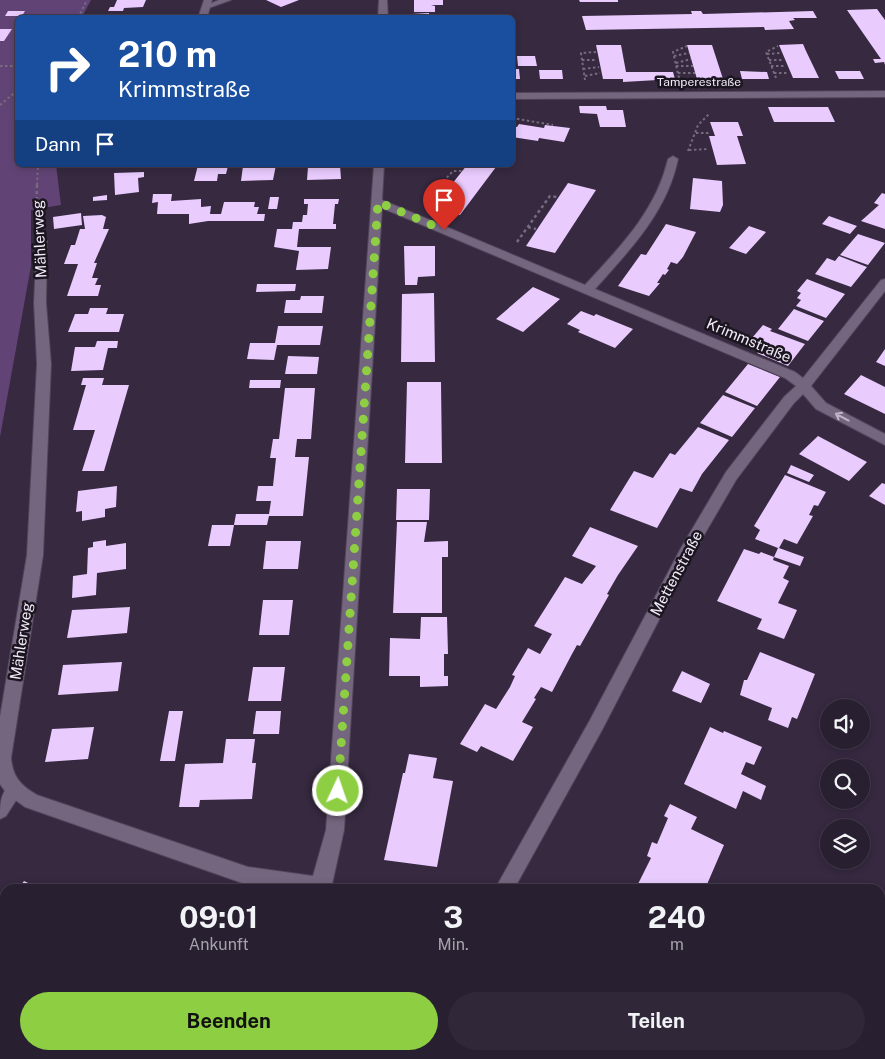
<!DOCTYPE html>
<html lang="de">
<head>
<meta charset="utf-8">
<style>
  :root { --surface:#281f30; --page:#302738; --text:#f1f3f6; --muted:#a5a2ab; --line:#443d4c; --accent:#8ece43 }
  body { margin:0; font-family:"Public Sans",sans-serif; background:var(--page); color:var(--text); height:100vh; display:flex; flex-direction:column; font-size:19px; white-space:nowrap }
  * { box-sizing:border-box; margin:0 }
  p { font-size:16px; color:var(--muted) }
  .icon { flex:none; width:28px; height:28px; fill:none; stroke:currentColor; stroke-width:2; stroke-linecap:round; stroke-linejoin:round }
  .map { position:relative; flex:1; overflow:hidden }
  .side { position:absolute; left:0px; top:884px; width:885px; height:176px; display:flex; flex-direction:column; background:var(--surface); border-radius:15px 15px 0 0; box-shadow:0 2px 8px #0003,0 0 0 1px var(--line) }
  .side>* { flex:none }
  .hud { position:absolute; left:15px; top:15px; width:500px; height:152px; border-radius:8px; box-shadow:0 2px 8px #0003,0 0 0 1px var(--line); background:#1a4fa0; color:#fff; overflow:hidden }
  .controls { position:absolute; left:820px; top:699px; display:grid; gap:10px }
  .controls a { display:grid; place-items:center; width:50px; height:50px; border-radius:50%; background:var(--surface); box-shadow:0 2px 8px #0003,0 0 0 1px var(--line); font-size:25px }
  .pin { position:absolute; display:grid; place-items:center; width:42px; height:42px; color:#fff; margin:-51px -21px; border-radius:50% 50% 50% 0; rotate:-45deg; box-shadow:0 0 5px #0007 }
  .pin .icon { rotate:45deg }
  .me { position:absolute; width:55px; margin:-28px; rotate:3deg; stroke-linejoin:round; filter:drop-shadow(0 0 4px #0008) }
  .turn { display:flex; align-items:center; gap:18px; height:105px; padding:0 20px; font-size:22px }
  .turn .icon { width:65px; height:65px; stroke-width:2.5 }
  .turn b { display:block; font-size:35px; line-height:42px }
  .then { display:flex; align-items:center; height:48px; padding:0 20px; background:#0003; gap:10px; font-size:19px }
  .eta { display:flex; justify-content:space-evenly; align-items:center; height:85px; text-align:center }
  .eta b { font-size:30px; font-weight:700; line-height:35px }
  .cta { display:flex; gap:10px; margin-top:auto; padding:10px 20px }
  .cta a { flex:1; height:58px; border-radius:30px; background:var(--accent); color:#111; font-size:20px; font-weight:700; line-height:58px; text-align:center }
  .cta a+a { background:var(--page); color:var(--text) }
  .map>svg:first-child { display:block }
  .green { fill:#614475 }
  .building { fill:#e9cbfe }
  .lines { fill:none; stroke-linecap:round; stroke-linejoin:round }
  .lane-casing { stroke:#514558; stroke-width:2 }
  .street-casing { stroke:#514558; stroke-width:2 }
  .path-far1 { stroke:#766b7f; stroke-width:2; stroke-dasharray:2.5 2.5; stroke-linecap:butt }
  .path { stroke:#766b7f; stroke-width:2.5; stroke-dasharray:3 3; stroke-linecap:butt }
  .lane { fill:#756680; fill-rule:evenodd }
  .street { fill:#756680; fill-rule:evenodd }
  .oneway { stroke:#bfb5c8 }
  .route { stroke:#8ece43; stroke-width:9; stroke-dasharray:0 16.2 }
  .labels { text-anchor:middle; dominant-baseline:central; stroke-width:5; stroke-linejoin:round; paint-order:stroke }
  .far-street-label { font-size:12px; fill:#f1e9f8; stroke:#1b151f }
  .street-label { font-size:15px; fill:#f1e9f8; stroke:#1b151f }
</style>
</head>
<body>
<div class="map">
<svg width="885" height="1059" viewBox="0 0 885 1059">
  <rect width="100%" height="100%" fill="#362940"/>
  <path class="green" d="M0 0H91L82 17 18 18V165H56L61 205 31 210V266L0 437Z"/>
  <path class="building" d="M117 0H146L143 7 124 8 123 11H108L110 7H114Z
    M266 0H299L281 7Z
    M414 0H443V5H431L435 6V12H414Z
    M579 0H618V2H580Z
    M877 9 885 20V65L884 62 875 63 873 59H881L847 10Z
    M8 11H25L22 16H5Z
    M691 11H701L703 14 813 11 817 18H793L795 20 789 21 794 29 765 30 764 27 586 30 582 16 692 14Z
    M429 13V18H412V14Z
    M110 14H141L140 18H109Z
    M0 29H12L4 41H0Z
    M803 44 806 51 819 78H793L779 45Z
    M596 45H621L626 72H673L675 79 623 82V79H603Z
    M687 45H712L723 79H697Z
    M517 56H535L537 66H518Z
    M512 69H519L520 79H512Z
    M539 70H562L563 79H540Z
    M740 71 767 72 769 79H742Z
    M835 71H860L864 79H839Z
    M579 106H606L607 110H623L626 127H600L597 114 580 113Z
    M768 107H828L835 122H774Z
    M710 122H738L743 136H737L746 164 717 165 709 136H715Z
    M519 124 544 128 545 125 570 128 564 142 539 138 538 141 512 137V126L517 127Z
    M198 165 207 166H228L226 174H218L217 181H194Z
    M266 165H276L273 180 241 181 243 166Z
    M317 165H340L341 179 307 180 308 167H317Z
    M467 165 496 167 460 215 433 208Z
    M144 172V177L138 178 139 192 115 195 114 173Z
    M693 178 722 181 723 205 720 212 690 209Z
    M568 183 596 190 555 253 526 246Z
    M882 193 885 194V229L861 221 879 205 874 203Z
    M153 194H172L171 201 201 199V207L211 206 210 214H221L224 202H255L254 207H259L257 214H265L264 221H208L189 224V214H157L158 202 152 203Z
    M107 195V200L93 201V197Z
    M270 197H279L277 209H268Z
    M304 199H339L338 204H335L333 224H336V229H299L297 247H331L328 269 296 270 299 251 274 247 277 229H292L293 222H302L303 215H307L308 204H304Z
    M81 213 82 225 54 229 53 217Z
    M102 215 106 217 103 229H109L94 263H97L92 278H98L95 285H101L98 296H67L78 264H64L71 245H75L80 229H85L83 216Z
    M829 216 857 226 850 234 822 224Z
    M666 224 696 232 683 257 677 264 671 262 667 269 669 270 665 275 663 274 657 283H660L649 296 618 286 641 254 646 255Z
    M749 226 766 232 746 254 729 248Z
    M858 234 885 243 868 265 840 255Z
    M404 246H435V276L418 277 417 285H405Z
    M839 256 867 267 851 287 815 274 827 258 835 261Z
    M807 279 845 294 826 318 796 306 801 300 797 298 801 293 797 291Z
    M257 284H296L295 291 256 292Z
    M533 287 560 299 523 332 496 319Z
    M434 293 435 362H401L402 294Z
    M301 296H324L322 313H284L286 300H300Z
    M90 308H108L106 314H124L119 332H68L75 314H88Z
    M794 309 824 321 808 341 778 329Z
    M581 311 594 316 596 314 633 329 615 348 578 332 580 330 567 324Z
    M763 325 772 329 770 331 805 344 788 366 757 353 766 343 752 338Z
    M278 326H323L320 345H277L274 360 247 359 250 343H275Z
    M97 341H118L117 348H108L103 370 71 371 75 347H95Z
    M885 349V366L876 362Z
    M288 356 319 357 317 374H285Z
    M748 364 780 377 757 406 725 392Z
    M861 375 885 387V414L844 394Z
    M83 378H104L102 385H129L104 471H82L95 430H73L86 385H81Z
    M250 380H281L280 388H249Z
    M407 382H441L442 463H405Z
    M285 388H315L311 439H297L295 457H309L303 516H269L267 525H234L236 514H269L271 501H256L258 486H273L276 458H270L273 439H279Z
    M723 395 755 408 732 437 700 423Z
    M698 427 729 440 702 474 692 492 680 488 657 528 610 510 634 471 653 478 670 453 675 455Z
    M818 436 867 462 849 481 799 454Z
    M791 465 814 475 809 482 787 473Z
    M785 475 826 492 818 506 814 505 809 515 813 516 797 544 784 539 779 548 804 557 800 566 774 557 778 548 755 539 760 530 754 526Z
    M882 483 885 484V505L869 496Z
    M117 486 116 507 105 509V517L82 521V511L76 512 78 491Z
    M397 489H430L429 520H396Z
    M397 522H427L424 542 448 541V557H442V613H393Z
    M212 525H234L230 546H208Z
    M590 527 638 546 618 575 607 594 609 595 580 646 577 645 572 654 552 692 541 687 534 698 536 699 522 722 533 727 513 761 481 746 477 752 460 744 485 704 496 709 510 687 515 676 512 675 528 648 540 654 552 634 534 626 565 577 582 584 596 566 572 556Z
    M106 540V546L126 543V569L97 573 96 595 72 598 73 576 87 574 88 548 93 547V542Z
    M266 541H301L298 569H263Z
    M744 549 759 554 761 552 774 557 773 560 789 566 783 578 789 581 778 603 797 610 784 639 757 629 762 619 717 601Z
    M263 600H293L289 635H259Z
    M130 607 127 633 67 638 72 610Z
    M421 617H447L448 654H444V676H448V686L420 687V676H389L390 638 420 639Z
    M760 652 815 674 797 719 792 717 788 728 768 720 772 708 740 695 744 680H747Z
    M122 662 118 691 58 695 63 665Z
    M253 667H285L281 701H248Z
    M682 671 710 684 701 703 672 691Z
    M169 711H183L175 761H160Z
    M256 711H281L279 734H253Z
    M94 727 88 759 45 762 52 729Z
    M710 727 723 733 724 731 762 747 754 765 746 762 741 774 766 786 761 800 743 791 736 809 684 784Z
    M226 739H255L252 763H256L252 799 200 800 199 807H179L185 764 223 763Z
    M409 754 437 758 433 778 453 781 437 867 384 860 403 773H405Z
    M670 804 697 817 691 829 724 845 705 889H648L638 884 651 858 647 856 652 842 657 844 668 818 664 816Z
    M24 881 41 889H18Z
    M0 981 5 983V1055H154L162 1059H0Z
    M500 1055H573L571 1059H508Z"/>
  <g class="lines">
    <g class="lane-casing">
      <path id="lane" d="M219 0H231L206 9 202 7Z
        M14 784 20 786 22 791 6 816 0 819C0 804 0 789 14 784Z"/>
    </g>
    <g class="street-casing">
      <path id="street" d="M204 0H212L207 18H198Z
        M379 0H387L388 18H378Z
        M885 91V97L512 99V93Z
        M673 156 678 159C667 212 630 250 595 289L795 372 803 378 881 280 885 279V291L811 386 826 403 885 434V445L816 409 803 394 794 403 736 480 693 554 602 730 514 889H495L590 720 681 548 726 472 784 397 796 386 785 378 382 208 344 830 331 889H267L248 885 25 807 7 794 0 784V717L27 555 37 364 34 303 37 239 41 238 47 241 46 303 51 364 43 555 11 758C13 777 20 785 37 795L248 867 313 876 326 830 374 165H384L382 200 585 285C620 247 656 211 668 159Z
        M349 1055H395L393 1059H350Z"/>
    </g>
    <path class="path-far1" d="M78 18 87 0
      M767 54 781 53
      M674 56 689 53
      M582 60H597
      M769 60H784
      M676 63 691 59
      M0 66H18
      M676 66H693
      M771 66H786
      M583 69 599 67
      M678 73H695
      M774 73H789
      M585 76 600 73
      M679 78 673 52 687 46
      M776 78 766 52 778 46
      M585 80 581 53 596 52
      M0 105 18 90
      M512 118 553 125
      M512 125 513 118
      M696 133H710
      M689 150 709 149
      M688 151 698 125 710 113
      M37 185 38 165
      M440 185 453 171H462"/>
    <path class="path" d="M434 193 443 195
      M425 203 441 184
      M36 224 37 184
      M528 227 536 229
      M517 242 550 196 557 197"/>
    <use href="#lane" class="lane"/>
    <use href="#street" class="street"/>
  </g>
  <defs><path id="oneway-shaft" d="M-6 0H5M1.5-3L5.5 0L1.5 3" fill="none" stroke-width="1.6" stroke-linecap="round" stroke-linejoin="round" transform="scale(1.25)"/></defs>
  <use class="oneway" href="#oneway-shaft" transform="translate(842 417) rotate(-152)"/>
  <g class="lines">
    <path class="route" d="M338 791 378 202 444 230"/>
  </g>
  <g class="labels">
    <g class="far-street-label">
      <text x="699" y="82">Tamperestraße</text>
    </g>
    <g class="street-label">
      <text transform="translate(39 239) rotate(-93)">Mählerweg</text>
      <text transform="translate(749 340) rotate(23)">Krimmstraße</text>
      <text transform="translate(676 573) rotate(-62)">Mettenstraße</text>
      <text transform="translate(21 641) rotate(-81)">Mählerweg</text>
    </g>
  </g>
</svg>
<div class="controls">
<a><svg class="icon" aria-label="sound" viewBox="0 0 24 24"><path d="M4 9h4l5-4v14l-5-4H4zM17 9q2 3 0 6"/></svg></a>
<a><svg class="icon" aria-label="search" viewBox="0 0 24 24"><circle cx="10" cy="10" r="6"/><path d="M15 15l6 6"/></svg></a>
<a><svg class="icon" aria-label="layers" viewBox="0 0 24 24"><path d="M12 4l9 5-9 5-9-5zM3 14l9 5 9-5"/></svg></a>
</div>
<div class="pin" style="left:444px;top:230px;background:#d93025"><svg class="icon" aria-label="arrive" viewBox="0 0 24 24"><path d="M6 21V4h12l-3 4 3 4H6"/></svg></div>
<svg class="me" style="left:338px;top:791px" viewBox="-20 -20 40 40"><circle r="17" fill="#8ece43" stroke="#fff" stroke-width="3"/><path d="M0-11L8 9 0 5-8 9z" fill="#fff"/></svg>
<div class="hud">
<div class="turn"><svg class="icon" aria-label="right" viewBox="0 0 24 24"><path d="M7 20v-9h11M14 6l5 5-5 5"/></svg><div><b>210 m</b>Krimmstraße</div></div>
<div class="then">Dann<svg class="icon" aria-label="arrive" viewBox="0 0 24 24"><path d="M6 21V4h12l-3 4 3 4H6"/></svg></div>
</div>
<section class="side">
<div class="eta">
<div><b>09:01</b><p>Ankunft</p></div>
<div><b>3</b><p>Min.</p></div>
<div><b>240</b><p>m</p></div>
</div>
<div class="cta"><a>Beenden</a><a>Teilen</a></div>
</section>
</div>
</body>
</html>
